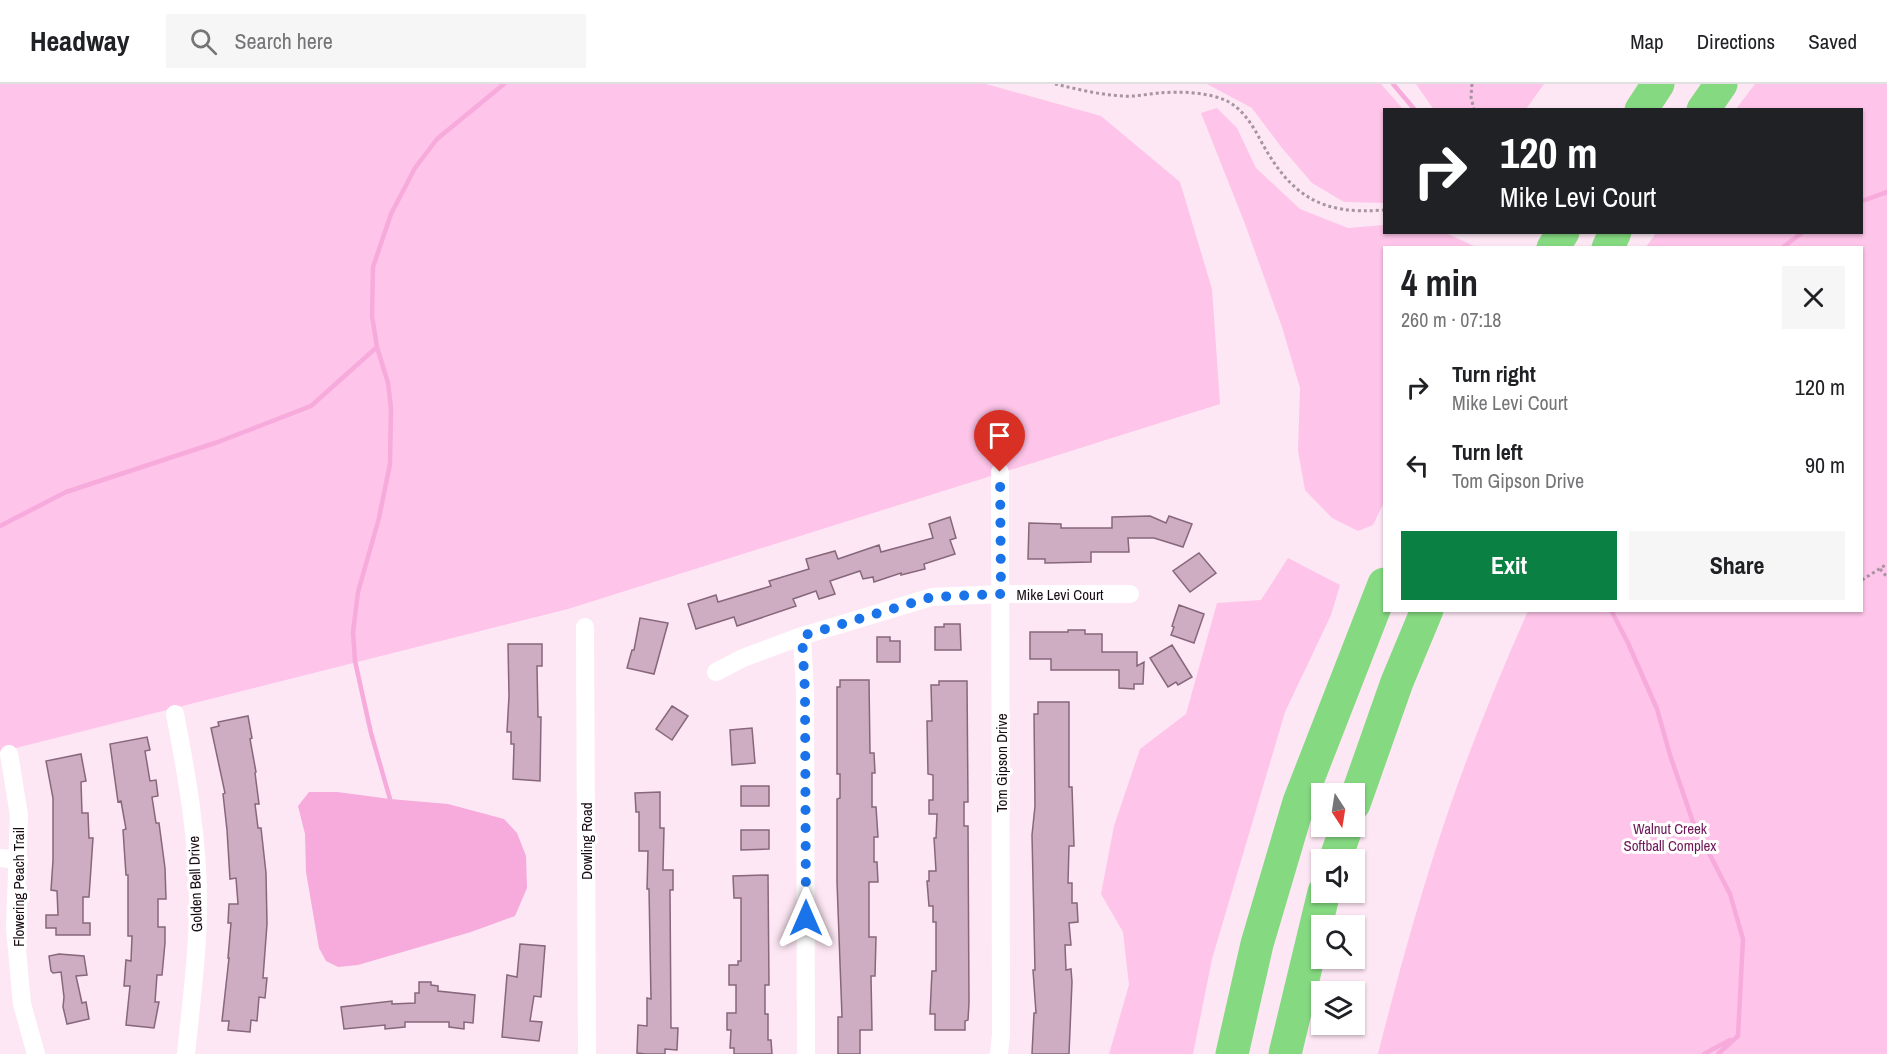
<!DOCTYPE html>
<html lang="en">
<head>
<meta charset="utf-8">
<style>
  :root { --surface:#fff; --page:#f6f6f6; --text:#202124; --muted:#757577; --line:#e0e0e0; --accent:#0b8043 }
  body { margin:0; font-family:"Archivo Narrow",sans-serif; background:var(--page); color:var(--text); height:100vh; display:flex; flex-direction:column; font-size:22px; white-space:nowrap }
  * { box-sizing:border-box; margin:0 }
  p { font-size:20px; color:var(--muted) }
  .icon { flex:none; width:33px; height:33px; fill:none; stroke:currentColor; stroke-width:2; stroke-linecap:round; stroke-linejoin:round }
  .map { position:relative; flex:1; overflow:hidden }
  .side { position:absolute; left:1383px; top:162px; width:480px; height:366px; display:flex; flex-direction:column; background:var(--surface); border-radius:0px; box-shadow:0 2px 4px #0004 }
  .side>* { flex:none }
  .guide { position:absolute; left:1383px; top:24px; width:480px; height:126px; border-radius:0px; box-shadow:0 2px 4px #0004; background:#202124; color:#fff; overflow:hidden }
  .needle { width:39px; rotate:168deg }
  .fabs { position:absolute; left:1311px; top:699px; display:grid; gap:12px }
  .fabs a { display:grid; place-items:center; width:54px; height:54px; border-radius:0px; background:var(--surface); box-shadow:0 2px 4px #0004; font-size:30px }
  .pin { position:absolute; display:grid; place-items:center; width:51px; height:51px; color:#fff; margin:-62px -26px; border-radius:50% 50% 50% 0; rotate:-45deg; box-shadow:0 0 6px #0007 }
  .pin .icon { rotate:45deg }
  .me { position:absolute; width:66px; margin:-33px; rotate:0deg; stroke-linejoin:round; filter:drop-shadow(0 0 4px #0008) }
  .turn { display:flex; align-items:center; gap:21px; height:126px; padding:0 18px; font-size:27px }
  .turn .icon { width:78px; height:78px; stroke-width:2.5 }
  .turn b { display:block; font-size:42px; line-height:51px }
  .round { display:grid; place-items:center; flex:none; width:63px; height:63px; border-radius:0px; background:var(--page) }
  .head { display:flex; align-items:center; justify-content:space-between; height:102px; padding:0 18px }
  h1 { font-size:36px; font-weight:700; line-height:45px }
  .primary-button { display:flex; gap:12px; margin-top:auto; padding:12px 18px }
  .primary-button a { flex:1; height:69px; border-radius:0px; background:var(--accent); color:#fff; font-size:24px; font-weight:700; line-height:69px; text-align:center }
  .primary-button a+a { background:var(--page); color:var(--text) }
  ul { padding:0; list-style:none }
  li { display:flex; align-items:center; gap:18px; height:78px; padding:0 18px }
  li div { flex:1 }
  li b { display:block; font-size:22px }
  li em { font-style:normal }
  header { display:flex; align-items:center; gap:36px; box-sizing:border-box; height:84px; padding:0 30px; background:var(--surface); border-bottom:2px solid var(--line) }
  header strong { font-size:28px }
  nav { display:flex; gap:33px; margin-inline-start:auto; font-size:21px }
  .search { width:420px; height:54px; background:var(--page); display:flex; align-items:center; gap:15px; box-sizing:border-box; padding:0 21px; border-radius:0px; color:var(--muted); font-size:22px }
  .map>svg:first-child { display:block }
  .green { fill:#fec4e9 }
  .water { fill:#f7aadc }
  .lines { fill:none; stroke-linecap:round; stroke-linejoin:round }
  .stream { stroke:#f7aadc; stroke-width:4.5 }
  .building { fill:#ceacc2; stroke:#86677b; stroke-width:1.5 }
  .path { stroke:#a6949f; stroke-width:3; stroke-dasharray:3 3; stroke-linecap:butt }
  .minor { stroke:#fff; stroke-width:18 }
  .motorway { stroke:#85d981; stroke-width:33 }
  .route { stroke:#1a73e8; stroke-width:10; stroke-dasharray:0 18 }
  .labels { text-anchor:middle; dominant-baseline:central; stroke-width:6; stroke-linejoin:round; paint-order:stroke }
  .street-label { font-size:15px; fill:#170c13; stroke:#fff }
  .park-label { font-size:15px; fill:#6e1658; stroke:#fff }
</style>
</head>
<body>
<header>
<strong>Headway</strong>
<div class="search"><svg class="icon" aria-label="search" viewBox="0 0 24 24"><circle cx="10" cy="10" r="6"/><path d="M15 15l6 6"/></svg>Search here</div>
<nav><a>Map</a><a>Directions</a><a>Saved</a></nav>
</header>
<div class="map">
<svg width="1887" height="970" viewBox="0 0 1887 970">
  <rect width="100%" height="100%" fill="#fde7f4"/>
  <path class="green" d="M0 0H986L1101 32 1180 98 1212 205 1220 320 568 525 0 668Z
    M1207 0H1381L1403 25 1384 26V119L1344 118 1312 99 1282 64 1252 24Z
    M1416 0H1544L1526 25 1434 26Z
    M1755 0H1887V970H1378C1398 891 1420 811 1446 734 1470 663 1498 595 1528 527L1862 526V164L1646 163 1656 149 1862 148V26L1736 25Z
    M1217 24 1237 44 1256 84 1300 125 1348 144 1384 141V148L1446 149 1476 163 1384 164V418L1373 441 1358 447 1332 434 1305 406 1298 367 1300 304 1282 243 1245 140 1201 29Z
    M1288 474 1340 501 1331 531 1285 628 1212 875 1193 970H1109L1129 901 1123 848 1101 810 1114 742 1140 665 1186 630 1217 519 1261 516Z"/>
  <path class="water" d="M309 708H337L390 715 448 720 504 735 517 749 526 772 527 804 515 832 471 848 358 881 338 883 326 877 319 864 306 788 305 750 298 722Z"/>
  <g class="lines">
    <path class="stream" d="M1393 0 1415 26
      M1862 117 1887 108
      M1782 164 1803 148
      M0 442 66 408 218 358 311 322 377 263
      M1611 526 1628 559 1657 625 1670 671 1693 738 1730 810 1743 855 1738 952 1718 970
      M390 715 371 649 355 577 353 548 358 508 379 434 390 380 391 324 388 299 377 263 372 232 373 183 391 130 415 84 437 55 504 0
      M1704 970 1730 956"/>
  </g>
  <path class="building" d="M1150 432 1166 439 1169 432 1192 440 1183 463 1154 454H1128L1129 468H1091V478L1045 479V475H1028L1029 439 1061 440V444H1112V433Z
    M950 433 956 454 950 456 955 470 924 480 925 485 901 491V489L874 498 873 493 863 495 860 487 830 497 835 510 819 515 816 507 793 515 796 522 737 542 734 533 696 545 688 520 716 511 718 518 771 502 769 497 809 485 806 475 835 467 838 475 879 461 881 468 933 454 929 440Z
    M1199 469 1216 489 1190 508 1173 487Z
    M1179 521 1204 530 1194 559 1171 551 1174 543 1172 542Z
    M640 534 668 539 654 590 627 584 632 566H634Z
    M944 540H960L961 566H935V543H944Z
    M1068 546H1085V550H1102V568H1137V582L1144 578 1143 600H1134V605L1119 604V586H1051V575H1030V548H1068Z
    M877 553H890V557H900V578H877Z
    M508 560H542V582H537L538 633H541L540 697 513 695 514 660H511V648H507L509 612Z
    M1172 561 1192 593 1178 601 1176 598 1168 603 1150 574Z
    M840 596H869L870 669H874L875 689H872V723H876L878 753H874V778H877L878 798H869V853H876L875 892H871L872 946H860V970H838V933H842L837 798V715L840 714V690H837V603H840Z
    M939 597H967L968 718H964V742H968L969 919 968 936 965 937V946H935V930H930L932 887H936V838H933V822H929L927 797H929V787H936L934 754H936L937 730H929V716H933V691L928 690 927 637H932L931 601H939Z
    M1038 618H1069V703H1072L1074 762H1069L1068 799H1072V819H1077L1078 838 1069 839 1071 861H1065L1066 886 1071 885 1072 898 1069 970H1032L1034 929H1036L1033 886H1035L1032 751 1035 722 1034 630H1038Z
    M672 622 688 632 672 656 656 645Z
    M248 632 252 654 250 655 256 688 255 689 259 720H255L258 744H261L266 789 267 840 263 894H267L265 914 259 913 257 937 251 936 250 948 228 946 229 937H222L229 874H228L231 839H228L229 820H238L236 794 230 795 227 746 223 710 225 709 211 644 219 642 218 638Z
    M752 644 755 679 732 681 730 646Z
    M147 653 150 666 145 667 150 697 156 696 158 712 152 713 156 739H159L165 784 166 815H158V843H165V859L162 891H157L155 918H159L154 944 126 941 130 902H124L126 876 131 877 132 852H128V791H126L123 746 126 745 121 717 118 718 110 660Z
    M81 670 86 697 81 698 82 729H88L89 754H93L89 813H83V839H90V851H56V844H46V831H58L57 807 51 806 53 776V714L46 677Z
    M741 702H769V722H741Z
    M660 708V744H664L663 786H673V806H670L671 944H678L677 966 665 965V970H646L637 969 638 941 647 942V914L651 915 649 805H647L648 767H639V728H636L635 709Z
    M741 746H769V765L741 766Z
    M768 791 769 901H765V930H768V956H771L772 970H734V964H730L731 946H727V929H736V901H729V881H738V877H741V814H734L733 792Z
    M520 860 545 862 541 913 534 912 530 937 542 938 539 957 502 953 507 891 517 893Z
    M59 870 84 872 87 891 76 892 82 919 86 918 89 935 67 940 63 923 64 913 61 888 53 889 51 887 49 872Z
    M419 898H431V901L438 902V907L475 911 473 939 464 938V945L449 943V938H405V943L385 945V941L344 945 341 923 392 917V920L415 919V909H419Z"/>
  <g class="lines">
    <path class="path" d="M1055 0C1077 5 1100 11 1123 12 1135 13 1147 10 1159 9 1180 7 1208 8 1227 17 1244 26 1253 42 1262 59 1292 113 1322 131 1384 126
      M1472 0 1471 13 1474 26
      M1880 485 1887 493
      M1862 496 1887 480"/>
    <path class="minor" d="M585 543 587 970
      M802 552 805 608 806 970
      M716 588 743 574 802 552 932 513 1001 510H1130
      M175 630C187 692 198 755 198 818 198 869 191 920 186 970
      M9 670 19 731 15 844 22 920 36 970
      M0 774 19 776
      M999 970 1001 951 1000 388"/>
    <path class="motorway" d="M1641 26 1658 0
      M1703 26 1721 0
      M1553 164 1563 148
      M1608 164 1615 148
      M1354 720 1397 598 1427 526
      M1335 776 1347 742
      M1232 970 1257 860 1299 718 1384 500
      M1285 970 1324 808"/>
  </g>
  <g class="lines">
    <path class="route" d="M806 834 805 608 802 552 932 513 1001 510 1000 388"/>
  </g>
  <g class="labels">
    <g class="street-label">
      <text x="1060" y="510">Mike Levi Court</text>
      <text transform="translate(1001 679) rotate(-90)">Tom Gipson Drive</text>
      <text transform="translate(586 757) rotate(-90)">Dowling Road</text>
      <text transform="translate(195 800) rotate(-92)">Golden Bell Drive</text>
      <text transform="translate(18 803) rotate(-90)">Flowering Peach Trail</text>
    </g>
    <g class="park-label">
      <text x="1670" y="744">Walnut Creek<tspan x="1670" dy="17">Softball Complex</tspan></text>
    </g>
  </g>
</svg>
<div class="fabs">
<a><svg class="needle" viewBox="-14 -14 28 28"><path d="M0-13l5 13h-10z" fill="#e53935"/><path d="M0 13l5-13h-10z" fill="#757577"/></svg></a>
<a><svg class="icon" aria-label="sound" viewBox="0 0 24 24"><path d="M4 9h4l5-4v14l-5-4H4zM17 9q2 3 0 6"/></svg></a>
<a><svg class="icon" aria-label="search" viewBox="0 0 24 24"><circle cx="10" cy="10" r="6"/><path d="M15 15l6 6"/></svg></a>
<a><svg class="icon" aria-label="layers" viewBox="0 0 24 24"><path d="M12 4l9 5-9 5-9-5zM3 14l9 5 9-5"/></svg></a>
</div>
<div class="pin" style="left:1000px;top:388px;background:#d93025"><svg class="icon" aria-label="arrive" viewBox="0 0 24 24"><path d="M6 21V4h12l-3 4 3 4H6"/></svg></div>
<svg class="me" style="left:806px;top:834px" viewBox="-20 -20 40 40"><path d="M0-17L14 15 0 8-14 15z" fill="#1a73e8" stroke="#fff" stroke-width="4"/></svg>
<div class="guide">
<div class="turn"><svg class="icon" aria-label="right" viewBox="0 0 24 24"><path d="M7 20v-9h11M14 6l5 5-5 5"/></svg><div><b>120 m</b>Mike Levi Court</div></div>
</div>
<section class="side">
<div class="head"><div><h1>4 min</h1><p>260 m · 07:18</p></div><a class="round"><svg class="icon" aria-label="close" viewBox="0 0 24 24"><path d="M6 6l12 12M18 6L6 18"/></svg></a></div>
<ul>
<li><svg class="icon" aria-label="right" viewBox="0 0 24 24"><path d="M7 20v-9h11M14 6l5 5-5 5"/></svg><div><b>Turn right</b><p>Mike Levi Court</p></div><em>120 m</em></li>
<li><svg class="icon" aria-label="left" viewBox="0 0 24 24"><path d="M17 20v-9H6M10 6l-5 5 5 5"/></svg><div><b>Turn left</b><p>Tom Gipson Drive</p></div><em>90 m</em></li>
</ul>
<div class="primary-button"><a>Exit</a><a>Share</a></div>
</section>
</div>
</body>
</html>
